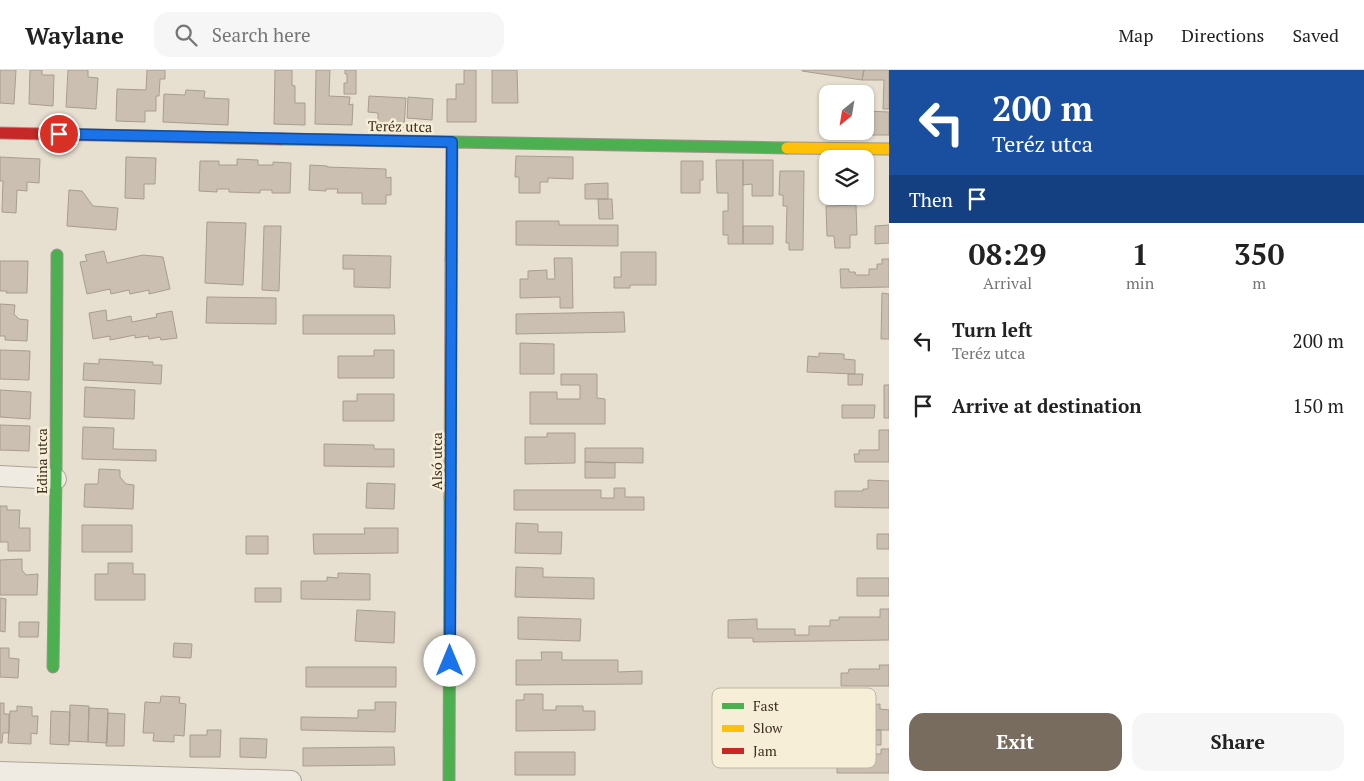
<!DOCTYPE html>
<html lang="en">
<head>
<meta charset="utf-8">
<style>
  :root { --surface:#fff; --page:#f6f6f6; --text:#222; --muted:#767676; --line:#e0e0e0; --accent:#786c5e }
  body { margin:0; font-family:"PT Serif",serif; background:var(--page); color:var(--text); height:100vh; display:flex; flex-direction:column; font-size:19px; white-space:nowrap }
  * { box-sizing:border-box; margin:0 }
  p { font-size:16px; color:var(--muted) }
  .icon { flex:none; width:28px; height:28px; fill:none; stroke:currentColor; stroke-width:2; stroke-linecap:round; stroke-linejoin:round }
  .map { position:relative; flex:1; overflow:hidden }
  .sheet { display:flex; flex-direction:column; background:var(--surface); width:475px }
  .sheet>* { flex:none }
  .guide { background:#1a4fa0; color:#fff; overflow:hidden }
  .needle { width:32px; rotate:210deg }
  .fabs { position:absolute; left:819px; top:15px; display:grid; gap:10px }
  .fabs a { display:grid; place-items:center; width:55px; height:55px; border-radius:10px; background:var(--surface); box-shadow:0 1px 4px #0004; font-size:25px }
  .pin { position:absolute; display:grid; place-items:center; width:42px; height:42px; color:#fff; margin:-21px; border:2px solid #fff; border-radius:50%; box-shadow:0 1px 5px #0007 }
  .me { position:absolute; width:55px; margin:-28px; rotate:0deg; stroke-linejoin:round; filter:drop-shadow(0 0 4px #0008) }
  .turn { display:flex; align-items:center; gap:18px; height:105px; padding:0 20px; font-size:22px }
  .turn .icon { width:65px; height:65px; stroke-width:2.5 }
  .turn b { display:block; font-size:35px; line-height:42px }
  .then { display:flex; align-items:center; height:48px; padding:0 20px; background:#0003; gap:10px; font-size:19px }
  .eta { display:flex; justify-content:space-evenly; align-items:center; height:85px; text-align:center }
  .eta b { font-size:30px; font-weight:600; line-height:35px }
  .button { display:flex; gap:10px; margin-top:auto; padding:10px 20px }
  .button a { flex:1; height:58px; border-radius:15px; background:var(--accent); color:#fff; font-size:20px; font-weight:600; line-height:58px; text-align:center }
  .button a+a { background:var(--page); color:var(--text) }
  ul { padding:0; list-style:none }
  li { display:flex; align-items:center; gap:15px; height:65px; padding:0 20px }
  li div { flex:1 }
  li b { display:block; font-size:19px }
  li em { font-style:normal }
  header { display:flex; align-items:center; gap:30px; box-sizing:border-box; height:70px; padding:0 25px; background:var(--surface); border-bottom:1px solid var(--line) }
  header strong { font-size:24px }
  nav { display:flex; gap:28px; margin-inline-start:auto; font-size:18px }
  .search { width:350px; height:45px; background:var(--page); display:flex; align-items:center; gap:12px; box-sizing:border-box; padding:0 18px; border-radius:15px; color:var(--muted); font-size:19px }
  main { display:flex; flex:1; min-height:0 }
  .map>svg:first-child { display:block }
  .building { fill:#cbbfb2; stroke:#a89c90 }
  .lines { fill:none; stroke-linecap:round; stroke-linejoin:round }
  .street-casing { stroke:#ada599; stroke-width:22 }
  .fast-casing { stroke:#9c958a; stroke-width:13 }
  .slow-casing { stroke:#9c958a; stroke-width:13 }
  .jam-casing { stroke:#9c958a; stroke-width:13 }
  .street { stroke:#efebe3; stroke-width:20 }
  .fast { stroke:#4caf50; stroke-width:11 }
  .slow { stroke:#ffc107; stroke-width:11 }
  .jam { stroke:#c62828; stroke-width:11 }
  .route-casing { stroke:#114b97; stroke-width:12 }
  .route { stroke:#1a73e8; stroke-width:9 }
  .labels { text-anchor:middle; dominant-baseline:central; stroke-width:5; stroke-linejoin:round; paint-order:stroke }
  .street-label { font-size:14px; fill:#3d2e20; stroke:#f7eed8 }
  .key { fill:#f7eed8; stroke:#bfb4a1; stroke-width:1 }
  .key-label { font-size:14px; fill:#3d2e20 }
</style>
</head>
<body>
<header>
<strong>Waylane</strong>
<div class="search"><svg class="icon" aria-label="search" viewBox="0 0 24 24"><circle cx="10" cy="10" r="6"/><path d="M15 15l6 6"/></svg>Search here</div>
<nav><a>Map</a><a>Directions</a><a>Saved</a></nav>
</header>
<main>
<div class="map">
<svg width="889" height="711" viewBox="0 0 889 711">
  <rect width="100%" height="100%" fill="#e7e0d1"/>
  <path class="building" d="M0 0H16L14 34 0 33Z
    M30 0H42V5H54L53 36 29 34Z
    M68 0H88V7L98 8 96 39 66 37Z
    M147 0H165V9H160L159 26H156V41H145V52L116 51 117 19 146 20Z
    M275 0H292V15L295 16V33H305V55L274 54Z
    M316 0H330L329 26 350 27 349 35 353 34 352 55 315 54Z
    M345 0H356V24H344V13H347V4H345Z
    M464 0H476V52H447V29H456V14H464Z
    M492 0H517L518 33H492Z
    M802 0H864L862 10 802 1Z
    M864 0H889V39H883L884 10H862Z
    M186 20 205 21 204 28 229 29 228 55 163 52 164 24 185 25Z
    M369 26 406 28 404 57 378 56V43L368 42Z
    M408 27 433 29 432 50 407 48Z
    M865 41 889 42V65H851V61H865Z
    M516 86 573 87V109L548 108V112H540V123H519V107H515Z
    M0 87 40 89 39 113 27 112V121L17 120 16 143 2 142 3 111H0Z
    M126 87 156 88 155 114H144V129L125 128Z
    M237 89 258 90V95H273V92L291 93 290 123H272V120H260V123L229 122V119H217V122L199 121 200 91H219V95H237Z
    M716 90H743V174H728V165H723V141H728V123H717Z
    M743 90H773V126H752V114L743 115Z
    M681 91H703V110H700V123H681Z
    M310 95 327 96V97L386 99V108L391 107V125H386V134H362V123H337L338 119H326V121L309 120Z
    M780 101H804L803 180H789V173H786L787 136H783V125H779Z
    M608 113V129H585V114Z
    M69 120 82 121 93 136 118 138 116 160 67 156Z
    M598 129H612L613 149H599Z
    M856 135 857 165H850V178H835L834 166H827L826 136Z
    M516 151H559V155H618V176L516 175Z
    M207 152 246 153 243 215 205 213Z
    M889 155V173L875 174V156Z
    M264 156H281L279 221 262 220Z
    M743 156H773V174H743Z
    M104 181 107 193 143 185 163 187 170 219 149 224V220L130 224 129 220 111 224 110 219 87 224 80 192 87 191 85 185Z
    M621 182H656V215H630V218H614V207H621Z
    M343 185 391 186 390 218 354 217V199H343Z
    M554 188H572L573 238H560V227L520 228V209H528V201L547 200V209H555Z
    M882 189H889V217L841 218 840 199H849V202H855L856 205H869V199H877V194H882Z
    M0 191H28L27 223H6L7 221H0Z
    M882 223 889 224V269H881Z
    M207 227 276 228V254L206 253Z
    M0 234 15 235 14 244 19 249 28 250 27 271 5 270V266H0Z
    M106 240 107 251 131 246 132 252 157 247 156 244 172 241 177 268 161 270 160 267 149 269 148 266 135 268V265L110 270V266L93 269 89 243Z
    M624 242 625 262 516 264V244Z
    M303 245H394L395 264H303Z
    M520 273 554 274V304H520Z
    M0 280 30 281 29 310 0 309Z
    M374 280H394V308H338V286H374Z
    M819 283 844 284V289L855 290V304L807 302 808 286 819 287Z
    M99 289 153 292V295H162L161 314 83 310 84 293 99 294Z
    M561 304H597V328L605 329V354H530V322H557V329H580V315H561Z
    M848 304H863L862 315H848Z
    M884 315H889V348H884Z
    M85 317 135 320 134 349 84 347Z
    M0 320 31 322 30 349 0 347Z
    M357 324H394V351H343V331H357Z
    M842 335H875L874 348H842Z
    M0 355 30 356 29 381 0 380Z
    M83 357 114 358 113 379 156 380V391L82 389Z
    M879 360H889V392H855L854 384H859V380H879Z
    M547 363H575V393L525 394V367H547Z
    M324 374 374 375V379H394V397L324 396Z
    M585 378H643V393L585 392Z
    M585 392 615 393V408H585Z
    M99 399 120 400V407L126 414 134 415 133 439 84 437 85 414H98Z
    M868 410 889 411V438L835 437V421H863V419H868Z
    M367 413 395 414 394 439 366 438Z
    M614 418H625V427H644V440H514V420H601V428H614Z
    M0 436H7V440H20L19 458H30V481H8V472H0Z
    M516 453 538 454V462H562L561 484 515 483Z
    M82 455H132V482H82Z
    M364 458H398V483L314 484 313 464H365Z
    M877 464H889V479H877Z
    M246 466H268V484H246Z
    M22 489V500L26 505 38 504 37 525H0V490Z
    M108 493H133V504H145V530H95V504H108Z
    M516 497 543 498V507L594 508V529L515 527Z
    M338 503 370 504V530L301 529V511H327V507L338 508Z
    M857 508H889V526H857Z
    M255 518H281V532H255Z
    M0 528 6 529 5 562 0 561Z
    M880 539H889V570L753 572V568H728V550L757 549V559H795V565H809V556H830V550H839V547H880Z
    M357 540 395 542 394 573 355 571Z
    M518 547 581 549 580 571 518 569Z
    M19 552H39L38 567H19Z
    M174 573 192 574 191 588 173 587Z
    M0 578H9V588L19 589 18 608 0 607Z
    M541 582H562V590H618V602L642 601V614L516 615V590H542Z
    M879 595H889V616H841V603H848L849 599H880Z
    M306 597H396V617H306Z
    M524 624H543V640H556V636H583V641H595V660L516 661V630H524Z
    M161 626 180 627 179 633 186 634 184 666 174 665V672L153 671 154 663H143L145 632 160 633Z
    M375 632H396L395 662 301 660V647L358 648V640H375Z
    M0 633H4V644H9V663H3L2 673H0Z
    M880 634V639L889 640V660H853V642H868V635Z
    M70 635 89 636 88 672 69 671Z
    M17 636 32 637V646H38L37 664 31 663V674L8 673 10 641H17Z
    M89 638 108 639 107 673 88 672Z
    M51 641 70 642 69 675 50 674Z
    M108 643 125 644 124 676H106Z
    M207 660H221L220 687H190V665H207Z
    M845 660H881V675H846Z
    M240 668 267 669 266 688 240 687Z
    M834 668H841L840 675H859V684H881V679H889V703H837V684H834Z
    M394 677 395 695 303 696V678Z
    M515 682H575V705H515Z"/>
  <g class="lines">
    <g class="street-casing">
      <path id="street" d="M0 406 56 409
        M0 702 291 711"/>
    </g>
    <g class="fast-casing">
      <path id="fast" d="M281 69 787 78
        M451 190 452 72
        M53 597 56 409 57 185
        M449 711 450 428"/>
    </g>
    <g class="slow-casing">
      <path id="slow" d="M787 78 889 79
        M450 428 451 190"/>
    </g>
    <g class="jam-casing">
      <path id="jam" d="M0 63 281 69"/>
    </g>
    <use href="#street" class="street"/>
    <use href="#fast" class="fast"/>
    <use href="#slow" class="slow"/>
    <use href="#jam" class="jam"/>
  </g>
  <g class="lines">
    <g class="route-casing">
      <path id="route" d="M59 64 452 72 450 591"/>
    </g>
    <use href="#route" class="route"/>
  </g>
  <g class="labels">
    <g class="street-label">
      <text transform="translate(400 56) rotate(1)">Teréz utca</text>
      <text transform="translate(41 391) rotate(-90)">Edina utca</text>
      <text transform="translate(436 391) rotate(-90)">Alsó utca</text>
    </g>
  </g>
  <rect x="712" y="618" width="164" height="80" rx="8" class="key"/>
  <rect x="722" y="633" width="22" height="6" fill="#4caf50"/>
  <rect x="722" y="655" width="22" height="7" fill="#ffc107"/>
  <rect x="722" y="678" width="22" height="6" fill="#c62828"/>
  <g class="key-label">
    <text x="753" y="641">Fast</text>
    <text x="753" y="663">Slow</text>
    <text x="753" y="686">Jam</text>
  </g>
</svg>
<div class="fabs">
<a><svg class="needle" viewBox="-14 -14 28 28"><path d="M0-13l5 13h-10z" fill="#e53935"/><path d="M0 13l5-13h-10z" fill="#767676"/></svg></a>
<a><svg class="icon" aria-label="layers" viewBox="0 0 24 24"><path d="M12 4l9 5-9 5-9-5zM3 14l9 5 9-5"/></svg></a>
</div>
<div class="pin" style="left:59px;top:64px;background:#d93025"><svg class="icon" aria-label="arrive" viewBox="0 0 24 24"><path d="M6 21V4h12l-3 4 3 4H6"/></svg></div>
<svg class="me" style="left:450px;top:591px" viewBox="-20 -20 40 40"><circle r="19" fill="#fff"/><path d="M0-13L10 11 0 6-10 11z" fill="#1a73e8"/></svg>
</div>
<section class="sheet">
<div class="guide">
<div class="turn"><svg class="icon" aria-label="left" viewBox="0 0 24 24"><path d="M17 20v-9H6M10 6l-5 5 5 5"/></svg><div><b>200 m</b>Teréz utca</div></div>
<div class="then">Then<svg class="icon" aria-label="arrive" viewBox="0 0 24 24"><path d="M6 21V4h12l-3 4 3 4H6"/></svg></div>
</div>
<div class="eta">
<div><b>08:29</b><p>Arrival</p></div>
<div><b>1</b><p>min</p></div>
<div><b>350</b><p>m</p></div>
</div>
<ul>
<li><svg class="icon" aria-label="left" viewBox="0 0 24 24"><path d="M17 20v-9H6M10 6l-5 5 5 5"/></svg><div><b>Turn left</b><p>Teréz utca</p></div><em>200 m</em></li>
<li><svg class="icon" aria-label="arrive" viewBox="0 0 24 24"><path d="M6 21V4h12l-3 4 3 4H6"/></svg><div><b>Arrive at destination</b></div><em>150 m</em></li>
</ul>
<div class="button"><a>Exit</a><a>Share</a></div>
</section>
</main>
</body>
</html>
